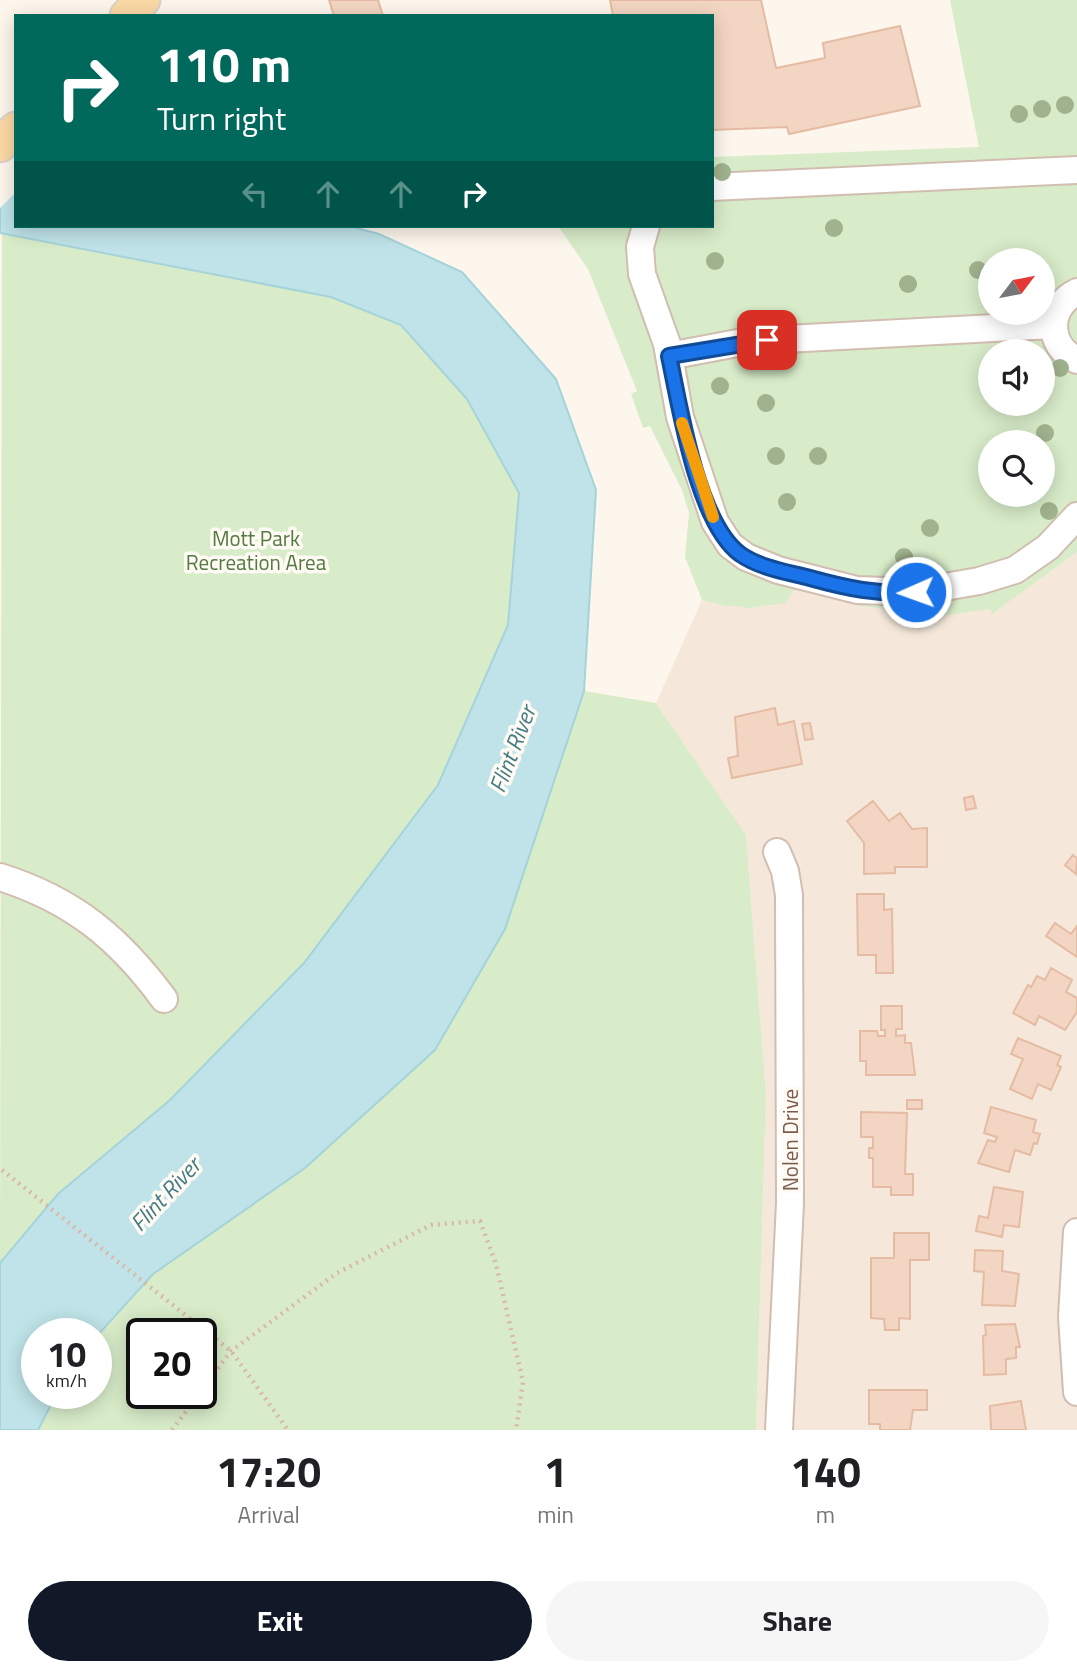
<!DOCTYPE html>
<html lang="en">
<head>
<meta charset="utf-8">
<style>
  :root { --surface:#fff; --page:#f6f6f6; --text:#202124; --muted:#757577; --accent:#111827 }
  body { margin:0; font-family:"Titillium Web",sans-serif; background:var(--page); color:var(--text); height:100vh; display:flex; flex-direction:column; font-size:26px; white-space:nowrap }
  * { box-sizing:border-box; margin:0 }
  p { font-size:23px; color:var(--muted) }
  .icon { flex:none; width:38px; height:38px; fill:none; stroke:currentColor; stroke-width:2; stroke-linecap:round; stroke-linejoin:round }
  .map { position:relative; height:1430px; overflow:hidden }
  .drawer { display:flex; flex-direction:column; background:var(--surface); flex:1 }
  .drawer>* { flex:none }
  .guide { position:absolute; left:14px; top:14px; width:700px; height:214px; border-radius:0px; box-shadow:0 4px 18px #0003; background:#00695c; color:#fff; overflow:hidden }
  .needle { width:46px; rotate:58deg }
  .buttons { position:absolute; left:978px; top:248px; display:grid; gap:14px }
  .buttons a { display:grid; place-items:center; width:77px; height:77px; border-radius:50%; background:var(--surface); box-shadow:0 4px 18px #0003; font-size:35px }
  .speed { position:absolute; left:21px; top:1318px; display:flex; gap:14px; font-size:35px; font-weight:700; text-align:center }
  .speed>* { display:grid; place-content:center; width:91px; height:91px; border-radius:50%; background:var(--surface); box-shadow:0 4px 18px #0003; line-height:1 }
  .speed small { font-size:18px; font-weight:400 }
  .speed .limit { border:4px solid #111; border-radius:10px; background:#fff; color:#111 }
  .pin { position:absolute; display:grid; place-items:center; width:60px; height:60px; color:#fff; margin:-30px; border-radius:14px; box-shadow:0 4px 10px #0006 }
  .me { position:absolute; width:77px; margin:-38px; rotate:268deg; stroke-linejoin:round; filter:drop-shadow(0 0 5px #0008) }
  .turn { display:flex; align-items:center; gap:24px; height:147px; padding:0 28px; font-size:32px }
  .turn .icon { width:91px; height:91px; stroke-width:2.5 }
  .turn b { display:block; font-size:49px; line-height:60px }
  .lanes { display:flex; align-items:center; height:66px; padding:0 28px; background:#0003; justify-content:center; gap:35px; direction:ltr }
  .lanes .off { opacity:.35 }
  .eta { display:flex; justify-content:space-evenly; align-items:center; height:119px; text-align:center }
  .eta b { font-size:42px; font-weight:700; line-height:49px }
  .action { display:flex; gap:14px; margin-top:auto; padding:14px 28px }
  .action a { flex:1; height:80px; border-radius:42px; background:var(--accent); color:#fff; font-size:28px; font-weight:700; line-height:80px; text-align:center }
  .action a+a { background:var(--page); color:var(--text) }
  .map>svg:first-child { display:block }
  .residential { fill:#f5e8da }
  .green { fill:#d8ecc9; fill-rule:evenodd }
  .water { fill:#bfe3e8; stroke:#a5d3da; stroke-width:2 }
  .pier { fill:#fdf6ec }
  .building { fill:#f3d5c3; stroke:#e6bba3; stroke-width:2 }
  .lines { fill:none; stroke-linecap:round; stroke-linejoin:round }
  .minor-casing { stroke:#d1beb0; stroke-width:30 }
  .major-casing { stroke:#dad1cd; stroke-width:37 }
  .path { stroke:#d9b8a5; stroke-width:4.5; stroke-dasharray:2 5; stroke-linecap:butt }
  .minor { stroke:#fff; stroke-width:26 }
  .major { stroke:#fbd9a5; stroke-width:33 }
  .tree { fill:#a0b28e }
  .route-casing { stroke:#114b97; stroke-width:18 }
  .route { stroke:#1a73e8; stroke-width:12 }
  .slow { stroke:#f59e0b; stroke-width:12 }
  .labels { text-anchor:middle; dominant-baseline:central; stroke-width:7; stroke-linejoin:round; paint-order:stroke }
  .park-label { font-size:21px; fill:#537a41; stroke:#fffaf3 }
  .street-label { font-size:21px; fill:#7a5c4d; stroke:#fffaf3 }
  .water-label { font-size:23px; font-style:italic; fill:#437c86; stroke:#fffaf3 }
</style>
</head>
<body>
<div class="map">
<svg width="1077" height="1430" viewBox="0 0 1077 1430">
  <rect width="100%" height="100%" fill="#fdf6ec"/>
  <path class="residential" d="M1077 552V1430H756L766 1095 746 835 656 703 702 600 725 606 743 605V609L771 605 796 585 860 606 891 610 896 623 990 609 992 614Z"/>
  <path class="green" d="M950 0H1077V552L992 614 990 609 896 623 891 610 860 606 797 585 786 603 743 609V606H725L702 600 685 557 689 513 682 490 650 426 643 428 631 394 637 391 588 269 558 226H712V157L979 147ZM990 261H1043V313H990ZM990 352H1043V404H990ZM990 443H1043V495H990Z
    M2 233 331 297 401 325 467 399 519 493 508 625 438 785 304 963 170 1100 58 1194 0 1263Z
    M584 691 656 703 746 835 766 1095 756 1430H38L57 1393H96V1337L153 1274 305 1168 435 1050 505 929ZM142 1334H201V1393H142Z"/>
  <path class="water" d="M0 135 16 141V226H349L379 234 462 272 556 379 596 490 584 691 505 929 435 1050 305 1168 153 1274 96 1337V1334H37V1393H57L38 1430H0V1263L58 1194 170 1100 304 963 438 785 508 625 519 493 467 399 401 325 331 297 0 233Z"/>
  <path class="pier" d="M0 131 16 137V192L0 208Z"/>
  <path class="building" d="M329 0H378L383 16H334Z
    M610 0H761L776 68 825 58 823 43 900 26 920 106 789 134 787 127 712 130V16H613Z
    M775 708 778 725 794 721 802 764 732 778 728 758 738 756 735 717Z
    M810 723 813 739 805 740 802 724Z
    M973 796 976 808 966 810 964 798Z
    M873 801 889 821 900 813 912 829 927 828V867H895V873L864 874V843L847 821Z
    M1073 855 1077 858 1076 874 1065 865Z
    M857 894H884V910L892 909 893 973H876V955H858Z
    M1055 923 1071 934 1077 926V957L1046 936Z
    M1051 968 1072 980 1066 992 1077 998V1012L1065 1030 1039 1016 1035 1025 1013 1013 1028 985 1031 987 1037 976 1045 980Z
    M881 1006H902V1029H896V1036L905 1035V1043H911L915 1075H866V1061H860V1031H877L878 1036H885V1030H881Z
    M1018 1038 1061 1056 1057 1065 1061 1067 1051 1090 1038 1084 1032 1099 1010 1089 1023 1059 1011 1054Z
    M907 1100H922V1109H907Z
    M991 1107 1036 1120 1033 1132 1040 1134 1037 1144 1034 1143 1030 1155 1015 1150 1009 1172 978 1163 988 1140 995 1142 997 1137 984 1133Z
    M861 1112 907 1113 905 1174H913V1195H891V1187H873V1158H869V1148H873V1137H861Z
    M994 1187 1023 1192 1019 1227 1004 1225 1002 1237 976 1231 979 1216 988 1218Z
    M894 1233H929V1260H910V1319L899 1318V1330H885L884 1319 871 1318V1258H894Z
    M975 1250 1003 1251 1002 1271 1019 1274 1015 1306 982 1305 984 1272 974 1271Z
    M1015 1324 1020 1347H1016V1358L1006 1359V1374L984 1375 983 1336 986 1335 985 1325Z
    M869 1390H927V1410H913L910 1430H880V1424H869Z
    M1021 1401 1026 1430H991L990 1406Z"/>
  <g class="lines">
    <g class="minor-casing">
      <path id="minor" d="M712 187 1077 170
        M646 226 640 247 642 274 667 344 680 417 715 522 730 545 746 557 778 570 857 590 916 592 979 581 1015 570 1048 547 1077 516
        M1077 292C1047 306 1046 346 1077 360
        M669 356 748 341 1053 325
        M777 852 785 871 789 895 790 1203 779 1430
        M0 877C73 900 119 938 164 999
        M1077 1232 1072 1317 1077 1392"/>
    </g>
    <g class="major-casing">
      <path id="major" d="M127 16 143 0
        M0 145 16 129"/>
    </g>
    <path class="path" d="M2 1170 231 1351 288 1430
      M201 1391 231 1351 337 1273 431 1225 480 1221 496 1264 523 1382 516 1430
      M172 1430 200 1393"/>
    <use href="#minor" class="minor"/>
    <use href="#major" class="major"/>
  </g>
  <g class="tree">
    <circle cx="1065" cy="105" r="9"/>
    <circle cx="1042" cy="109" r="9"/>
    <circle cx="1019" cy="114" r="9"/>
    <circle cx="722" cy="172" r="9"/>
    <circle cx="834" cy="228" r="9"/>
    <circle cx="715" cy="261" r="9"/>
    <circle cx="978" cy="270" r="9"/>
    <circle cx="908" cy="284" r="9"/>
    <circle cx="1060" cy="368" r="9"/>
    <circle cx="720" cy="386" r="9"/>
    <circle cx="766" cy="403" r="9"/>
    <circle cx="1045" cy="433" r="9"/>
    <circle cx="776" cy="456" r="9"/>
    <circle cx="818" cy="456" r="9"/>
    <circle cx="787" cy="502" r="9"/>
    <circle cx="1049" cy="511" r="9"/>
    <circle cx="930" cy="528" r="9"/>
    <circle cx="904" cy="557" r="9"/>
  </g>
  <g class="lines">
    <g class="route-casing">
      <path id="route" d="M767 340 669 356C680 407 697 522 740 554 760 568 787 572 810 578 846 588 878 595 916 592"/>
    </g>
    <use href="#route" class="route"/>
    <path class="slow" d="M682 423 713 517"/>
  </g>
  <g class="labels">
    <g class="park-label">
      <text x="256" y="538">Mott Park<tspan x="256" dy="24">Recreation Area</tspan></text>
    </g>
    <g class="street-label">
      <text transform="translate(790 1140) rotate(-90)">Nolen Drive</text>
    </g>
    <g class="water-label">
      <text transform="translate(512 749) rotate(-69)">Flint River</text>
      <text transform="translate(165 1194) rotate(-47)">Flint River</text>
    </g>
  </g>
</svg>
<div class="buttons">
<a><svg class="needle" viewBox="-14 -14 28 28"><path d="M0-13l5 13h-10z" fill="#e53935"/><path d="M0 13l5-13h-10z" fill="#757577"/></svg></a>
<a><svg class="icon" aria-label="sound" viewBox="0 0 24 24"><path d="M4 9h4l5-4v14l-5-4H4zM17 9q2 3 0 6"/></svg></a>
<a><svg class="icon" aria-label="search" viewBox="0 0 24 24"><circle cx="10" cy="10" r="6"/><path d="M15 15l6 6"/></svg></a>
</div>
<div class="speed"><div>10<small>km/h</small></div><div class="limit">20</div></div>
<div class="pin" style="left:767px;top:340px;background:#d93025"><svg class="icon" aria-label="arrive" viewBox="0 0 24 24"><path d="M6 21V4h12l-3 4 3 4H6"/></svg></div>
<svg class="me" style="left:916px;top:592px" viewBox="-20 -20 40 40"><circle r="17" fill="#1a73e8" stroke="#fff" stroke-width="3"/><path d="M0-11L8 9 0 5-8 9z" fill="#fff"/></svg>
<div class="guide">
<div class="turn"><svg class="icon" aria-label="right" viewBox="0 0 24 24"><path d="M7 20v-9h11M14 6l5 5-5 5"/></svg><div><b>110 m</b>Turn right</div></div>
<div class="lanes"><svg class="icon off" aria-label="left" viewBox="0 0 24 24"><path d="M17 20v-9H6M10 6l-5 5 5 5"/></svg><svg class="icon off" aria-label="ahead" viewBox="0 0 24 24"><path d="M12 20V5M6 11l6-6 6 6"/></svg><svg class="icon off" aria-label="ahead" viewBox="0 0 24 24"><path d="M12 20V5M6 11l6-6 6 6"/></svg><svg class="icon" aria-label="right" viewBox="0 0 24 24"><path d="M7 20v-9h11M14 6l5 5-5 5"/></svg></div>
</div>
</div>
<section class="drawer">
<div class="eta">
<div><b>17:20</b><p>Arrival</p></div>
<div><b>1</b><p>min</p></div>
<div><b>140</b><p>m</p></div>
</div>
<div class="action"><a>Exit</a><a>Share</a></div>
</section>
</body>
</html>
